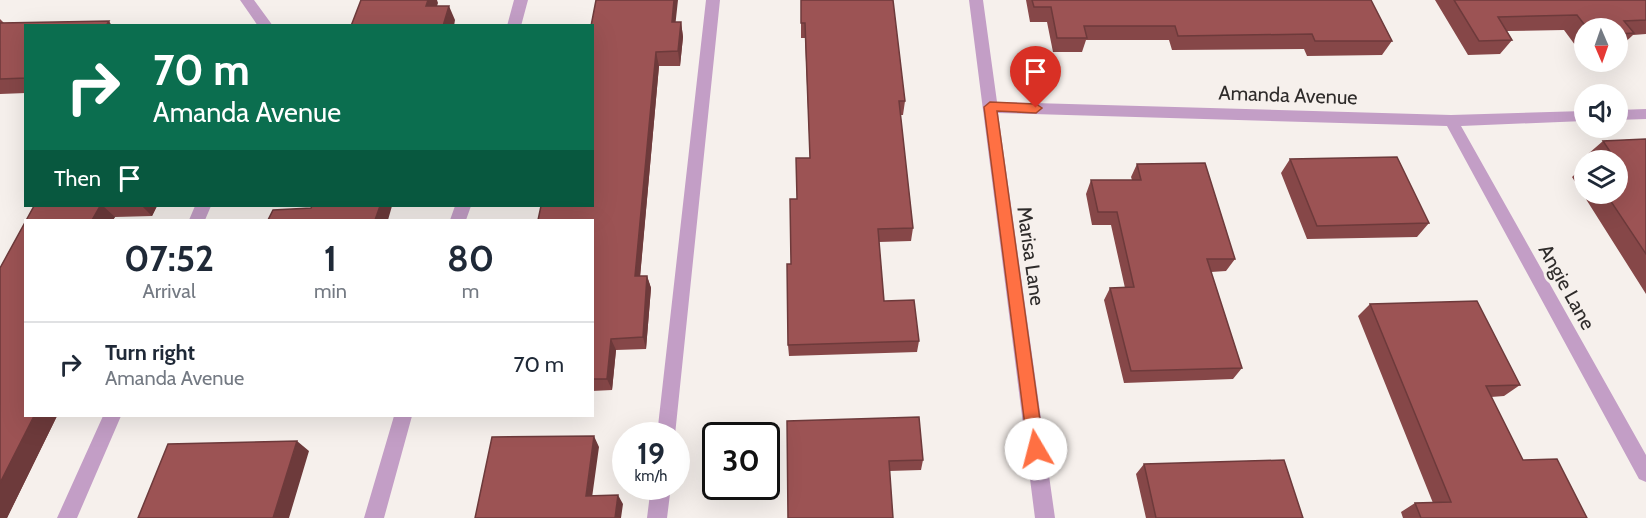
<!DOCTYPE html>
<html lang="en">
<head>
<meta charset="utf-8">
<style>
  :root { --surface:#fff; --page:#f6f6f7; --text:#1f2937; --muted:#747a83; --line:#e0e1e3 }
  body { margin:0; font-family:Cabin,sans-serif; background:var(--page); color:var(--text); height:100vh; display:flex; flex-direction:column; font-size:22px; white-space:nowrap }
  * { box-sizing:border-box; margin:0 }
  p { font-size:20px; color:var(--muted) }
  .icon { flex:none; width:33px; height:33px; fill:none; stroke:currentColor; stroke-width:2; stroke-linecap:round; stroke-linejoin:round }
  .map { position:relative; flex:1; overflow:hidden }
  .sheet { position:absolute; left:24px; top:219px; width:570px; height:198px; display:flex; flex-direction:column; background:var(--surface); border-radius:0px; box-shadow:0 6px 24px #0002 }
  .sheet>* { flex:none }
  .hud { position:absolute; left:24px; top:24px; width:570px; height:183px; border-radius:0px; box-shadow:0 6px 24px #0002; background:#0b6e4f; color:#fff; overflow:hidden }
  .needle { width:39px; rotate:178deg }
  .controls { position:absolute; left:1574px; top:18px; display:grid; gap:12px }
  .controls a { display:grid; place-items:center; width:54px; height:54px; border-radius:50%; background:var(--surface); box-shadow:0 6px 24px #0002; font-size:30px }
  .speed { position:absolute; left:612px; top:422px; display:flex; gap:12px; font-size:30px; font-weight:700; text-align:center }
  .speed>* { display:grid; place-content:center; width:78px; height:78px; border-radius:50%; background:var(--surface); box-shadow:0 6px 24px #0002; line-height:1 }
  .speed small { font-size:15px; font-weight:400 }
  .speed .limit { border:3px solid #111; border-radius:9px; background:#fff; color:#111 }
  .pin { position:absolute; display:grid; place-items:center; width:51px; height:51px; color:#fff; margin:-62px -26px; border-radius:50% 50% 50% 0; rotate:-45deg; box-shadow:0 0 6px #0007 }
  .pin .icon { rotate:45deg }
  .me { position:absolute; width:66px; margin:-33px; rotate:352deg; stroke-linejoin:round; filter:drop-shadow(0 0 4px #0008) }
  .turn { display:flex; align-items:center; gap:21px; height:126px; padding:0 30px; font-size:27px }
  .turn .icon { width:78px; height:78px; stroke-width:2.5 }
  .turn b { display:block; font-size:42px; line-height:51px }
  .then { display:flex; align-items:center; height:57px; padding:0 30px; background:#0003; gap:12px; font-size:22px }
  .eta { display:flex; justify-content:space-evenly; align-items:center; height:102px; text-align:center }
  .eta b { font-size:36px; font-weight:700; line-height:42px }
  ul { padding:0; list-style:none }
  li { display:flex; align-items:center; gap:18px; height:84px; padding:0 30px; border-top:2px solid var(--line) }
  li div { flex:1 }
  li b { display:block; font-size:22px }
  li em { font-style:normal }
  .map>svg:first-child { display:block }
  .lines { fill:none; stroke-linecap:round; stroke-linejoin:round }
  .service { fill:#c39ec6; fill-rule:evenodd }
  .minor { fill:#c39ec6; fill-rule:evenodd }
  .wall { fill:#864748 }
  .shaded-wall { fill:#6d3a3b }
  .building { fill:#9c5354; stroke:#6d3a3b; stroke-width:1.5 }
  .route { fill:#ff7043; stroke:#a6492c; stroke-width:1.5 }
  .labels { text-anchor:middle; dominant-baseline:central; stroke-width:6; stroke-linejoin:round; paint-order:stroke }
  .street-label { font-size:20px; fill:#2e2b2a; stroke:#f6f0ec }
</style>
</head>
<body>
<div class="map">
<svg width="1646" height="518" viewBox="0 0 1646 518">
  <rect width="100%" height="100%" fill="#f6f0ec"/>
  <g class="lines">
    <path class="service" d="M240 0H254L273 26H258Z
      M706 0H720L675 435H657Z
      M195 206H211L205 220H189Z
      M103 416H121L77 518H57Z
      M651 486H671L667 518H647Z"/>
    <path class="minor" d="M514 0H528L521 26H507Z
      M969 0H983L997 102 1451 115 1584 111V121L1461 126 1646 455V482L1639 479 1447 126 998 113 1055 518H1035Z
      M1646 109V119L1617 120V110Z
      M455 206H471L466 220H450Z
      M394 416H412L384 518H364Z"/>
  </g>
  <path class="wall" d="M801 0 905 101 903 115H900L913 228 911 241 879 242 884 301 919 341 917 352 789 356 788 345 791 264 810 158 805 38H801Z
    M1026 0H1371L1392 41 1382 55 1307 56 1304 49 1172 50 1169 40H1086L1082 52H1053L1047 22H1030Z
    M1435 0H1646V34L1633 35 1620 47 1617 48V28H1584V49H1578L1564 30 1507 31 1512 40 1500 54 1468 55Z
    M0 19 4 23 26 26V93L0 94Z
    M681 22 683 37 680 66H659L640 276H647L651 288 646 349 616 350 612 390 592 391V26Z
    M1646 139V294L1572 177 1584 166V194H1617V160H1592L1588 154 1603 141Z
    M1290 159 1429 223 1417 237 1307 239 1281 173Z
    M1137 164 1235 259 1226 271 1211 272 1242 368 1233 379 1124 383 1104 300 1110 288H1125L1111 225H1092L1086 194 1091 180H1132L1131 177Z
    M34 206H157L152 216 115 217 113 220H26V416H57L7 518H0V268Z
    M1370 304 1520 385 1504 396 1491 397 1523 460 1587 518H1403L1401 512 1415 503H1433L1358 316Z
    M787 421 923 460 921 470 889 471Z
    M1144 464 1303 518H1146L1136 474Z"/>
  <path class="shaded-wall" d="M428 0H437L438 3 432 21 426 6Z
    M674 0H678L674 37 672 22Z
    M449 6 455 20 454 26H443Z
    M109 21 112 26H106Z
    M681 22 683 37 680 66 678 51Z
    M656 52 659 66 639 289 635 276Z
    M100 206H103L115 217 113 220H92Z
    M142 206H157L152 216Z
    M380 206H392L388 220H375Z
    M647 276 651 288 646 349 643 337Z
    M611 339 616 350 612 390 607 379Z
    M34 416H57L7 518H0V483Z
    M594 436 599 447 591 505 586 496Z
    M297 441 309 451 289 518H273Z
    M618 495 623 504 621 518H615Z"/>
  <path class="building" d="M361 0H428L426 6H449L443 26H351Z
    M596 0H674L672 22H681L678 51 656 52 635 276H647L643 337 611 339 607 379H592V220H538L541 206H592V26H591Z
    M801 0H893L905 101H899L913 228 878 229 884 301 914 300 919 341 788 345 787 264H791L790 199H797L796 158H810L805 23H801Z
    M1032 0H1371L1392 41H1315L1312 34 1178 36 1175 26H1084L1087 38H1057L1051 7H1034Z
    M1454 0H1646V20L1624 21 1634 33 1617 34V28H1587L1577 15 1498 17 1512 40 1479 41Z
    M109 21 106 26H26V78L0 79V23Z
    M1646 139V254L1606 194H1617V162L1603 141Z
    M1397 157 1429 223 1317 226 1290 159Z
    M1205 163 1235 259H1207L1242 368 1131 371 1110 288 1134 287 1117 212H1098L1091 180H1141L1137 164Z
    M34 206H100L92 220H26V416H34L0 483V268Z
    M312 206H380L375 220H268L273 210 311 208Z
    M1477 301 1520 385 1486 386 1523 460 1557 459 1587 518H1421L1415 503 1451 502 1370 304Z
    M919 417 923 460 889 461 893 518H788L787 421Z
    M594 436 586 496 618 495 615 518H475L492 437Z
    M297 441 273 518H138L168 444Z
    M1284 460 1303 518H1156L1144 464Z"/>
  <path class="route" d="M990 102 1036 104 1042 108 1036 113 997 111 1044 449 1042 455 1036 457 1031 455 1028 449 984 107Z"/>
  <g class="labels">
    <g class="street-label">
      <text transform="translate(1288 95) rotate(2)">Amanda Avenue</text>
      <text transform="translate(1031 256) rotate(82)">Marisa Lane</text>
      <text transform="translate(1567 287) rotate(61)">Angie Lane</text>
    </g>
  </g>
</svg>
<div class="controls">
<a><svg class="needle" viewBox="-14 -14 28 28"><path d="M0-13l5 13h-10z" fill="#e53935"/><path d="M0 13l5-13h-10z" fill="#747a83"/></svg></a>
<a><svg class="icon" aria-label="sound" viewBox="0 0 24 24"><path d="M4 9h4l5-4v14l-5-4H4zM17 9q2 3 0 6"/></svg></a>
<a><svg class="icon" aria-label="layers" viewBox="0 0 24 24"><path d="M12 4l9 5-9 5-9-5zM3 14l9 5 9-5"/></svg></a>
</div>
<div class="speed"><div>19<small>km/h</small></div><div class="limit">30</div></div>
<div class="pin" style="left:1036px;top:108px;background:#d93025"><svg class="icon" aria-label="arrive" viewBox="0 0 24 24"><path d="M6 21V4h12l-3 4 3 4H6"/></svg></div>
<svg class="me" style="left:1036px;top:449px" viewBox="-20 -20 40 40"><circle r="19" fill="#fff"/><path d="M0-13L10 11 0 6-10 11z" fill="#ff7043"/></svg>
<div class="hud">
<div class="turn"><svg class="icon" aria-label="right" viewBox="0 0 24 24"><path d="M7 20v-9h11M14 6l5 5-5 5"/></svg><div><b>70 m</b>Amanda Avenue</div></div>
<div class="then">Then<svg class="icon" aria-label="arrive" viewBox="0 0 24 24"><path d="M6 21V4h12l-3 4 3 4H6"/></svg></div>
</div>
<section class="sheet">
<div class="eta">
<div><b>07:52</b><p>Arrival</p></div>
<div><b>1</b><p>min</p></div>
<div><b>80</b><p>m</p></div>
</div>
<ul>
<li><svg class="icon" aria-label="right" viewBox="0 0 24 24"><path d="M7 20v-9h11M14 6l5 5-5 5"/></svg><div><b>Turn right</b><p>Amanda Avenue</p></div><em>70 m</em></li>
</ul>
</section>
</div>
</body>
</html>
